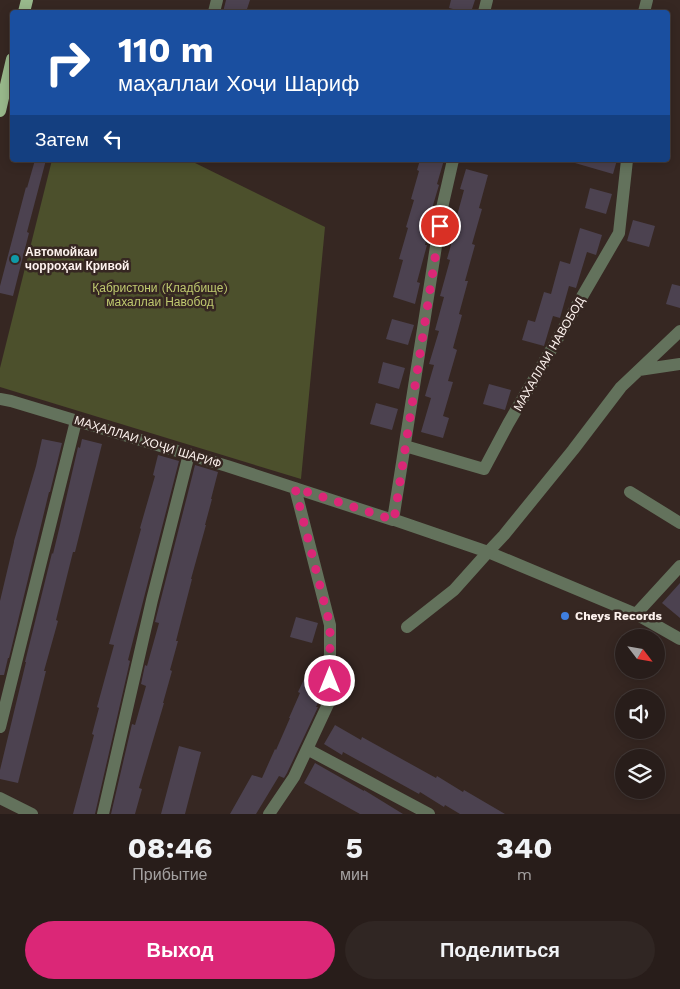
<!DOCTYPE html>
<html lang="ru">
<head>
<meta charset="utf-8">
<style>
  :root { --surface:#281d1a; --page:#302623; --text:#f1f3f6; --muted:#a5a2a2; --line:#443b39; --accent:#db2777 }
  body { margin:0; font-family:"Work Sans",sans-serif; background:var(--page); color:var(--text); height:100vh; display:flex; flex-direction:column; font-size:19px; white-space:nowrap }
  * { box-sizing:border-box; margin:0 }
  p { font-size:16px; color:var(--muted) }
  .icon { flex:none; width:28px; height:28px; fill:none; stroke:currentColor; stroke-width:2; stroke-linecap:round; stroke-linejoin:round }
  .map { position:relative; height:814px; overflow:hidden }
  .drawer { display:flex; flex-direction:column; background:var(--surface); flex:1 }
  .drawer>* { flex:none }
  .top-card { position:absolute; left:10px; top:10px; width:660px; height:152px; border-radius:5px; box-shadow:0 2px 12px #0003,0 0 0 1px var(--line); background:#1a4fa0; color:#fff; overflow:hidden }
  .needle { width:32px; rotate:121deg }
  .tools { position:absolute; left:615px; top:629px; display:grid; gap:10px }
  .tools a { display:grid; place-items:center; width:50px; height:50px; border-radius:50%; background:var(--surface); box-shadow:0 2px 12px #0003,0 0 0 1px var(--line); font-size:25px }
  .pin { position:absolute; display:grid; place-items:center; width:42px; height:42px; color:#fff; margin:-21px; border:2px solid #fff; border-radius:50%; box-shadow:0 1px 5px #0007 }
  .me { position:absolute; width:55px; margin:-28px; rotate:0deg; stroke-linejoin:round; filter:drop-shadow(0 0 4px #0008) }
  .turn { display:flex; align-items:center; gap:18px; height:105px; padding:0 25px; font-size:22px }
  .turn .icon { width:65px; height:65px; stroke-width:2.5 }
  .turn b { display:block; font-size:35px; line-height:42px }
  .then { display:flex; align-items:center; height:48px; padding:0 25px; background:#0003; gap:10px; font-size:19px }
  .eta { display:flex; justify-content:space-evenly; align-items:center; height:85px; text-align:center }
  .eta b { font-size:30px; font-weight:700; line-height:35px }
  .cta { display:flex; gap:10px; margin-top:auto; padding:10px 25px }
  .cta a { flex:1; height:58px; border-radius:30px; background:var(--accent); color:#fff; font-size:20px; font-weight:700; line-height:58px; text-align:center }
  .cta a+a { background:var(--page); color:var(--text) }
  .map>svg:first-child { display:block }
  .green { fill:#4c502c }
  .building { fill:#4c4250 }
  .lines { fill:none; stroke-linecap:round; stroke-linejoin:round }
  .minor { stroke:#63725c; stroke-width:12 }
  .primary { stroke:#99b98c; stroke-width:12 }
  .route { stroke:#db2777; stroke-width:9; stroke-dasharray:0 16.2 }
  .culture-dot { fill:#0f9aa8; stroke:#362722; stroke-width:2 }
  .shop-dot { fill:#3f7fe0; stroke:#362722; stroke-width:2 }
  .labels { text-anchor:middle; dominant-baseline:central; stroke-width:5; stroke-linejoin:round; paint-order:stroke }
  .poi-label { font-size:12px; font-weight:bold; fill:#fdf2ee; stroke:#362722; text-anchor:start }
  .park-label { font-size:12px; fill:#bfc96f; stroke:#362722 }
  .street-label { font-size:12px; fill:#fdf2ee; stroke:#362722 }
</style>
</head>
<body>
<div class="map">
<svg width="680" height="814" viewBox="0 0 680 814">
  <rect width="100%" height="100%" fill="#362722"/>
  <path class="green" d="M52 160H189L325 227 301 479 0 387V368Z"/>
  <path class="building" d="M226 0H250L246 12H223Z
    M451 0H475L471 12H465L449 8Z
    M35 160H46L27 232 29 233 13 296 0 293V286L26 187 27 188Z
    M420 160H444L437 184 439 185 431 212 433 213 425 245H427L417 282 420 283 415 304 393 297 403 260 399 259 408 228 406 227 414 200 411 199 419 171 417 170Z
    M575 160H617L613 174 575 163Z
    M466 169 488 175 479 208 482 209 472 244 475 245 465 281H468L459 314 462 315 453 348 457 350 448 381 453 382 443 416 449 418 443 438 421 432 431 398 425 396 434 365 429 364 439 331 435 330 444 297 440 296 450 260 447 259 457 224 455 223 464 190 460 189Z
    M590 188 612 194 606 214 585 208Z
    M633 220 655 226 649 247 627 241Z
    M580 228 602 235 596 255 587 252 576 288 569 286 560 318 553 316 544 346 522 340 528 320 535 322 544 292 551 294 560 261 570 264Z
    M672 284 680 286V308L666 304Z
    M392 319 414 325 408 345 386 339Z
    M383 362 405 368 399 389 378 383Z
    M489 384 511 390 505 410 483 404Z
    M376 403 398 409 392 430 370 424Z
    M42 439 62 443 50 492H49L9 658H8L4 675H0V601L14 542V541L36 466Z
    M82 439 102 444 75 552H73L56 620 58 621 44 671H46L18 783 0 779V770L26 662H25L52 553 53 554 60 525 78 447 80 448Z
    M158 455 179 461 128 660 130 661 95 814H73L94 735 92 734 99 708 97 707 114 645 109 644 141 529 140 528 155 476 153 475Z
    M195 465 218 472 211 499H212L205 525H206L191 579H192L176 641H178L170 670 172 671 163 703H164L139 788 142 789 135 814H111L132 724 135 725 146 686 141 684 145 665 147 666 159 623 155 622Z
    M680 583V618L662 603Z
    M296 617 318 623 312 643 290 637Z
    M307 673 322 680V695L316 707H318L287 773 284 778 279 776 256 814H230L252 775 262 778 275 749 276 750 290 718H289L300 693 298 692Z
    M335 725 361 740 362 737 436 778 437 776 463 792 464 790 505 814H460L445 805 444 807 420 792 419 794 343 752 342 755 324 744Z
    M179 746 201 752 185 814H161Z
    M315 763 364 791V790L403 814H360L322 793 304 783Z"/>
  <g class="lines">
    <path class="minor" d="M214 12 217 0
      M484 12 487 0
      M644 12 647 0
      M639 370 680 364
      M0 399 11 401 227 466 393 520 442 208 453 160
      M405 446 484 469 508 424 619 233 627 160
      M630 492 680 523
      M389 518 488 552 636 614 680 566
      M636 614 680 639
      M407 627 454 590 488 552 504 535 573 450 621 387 680 331
      M0 727 76 421
      M307 749 429 814
      M0 798 32 814
      M103 814 152 600 189 454
      M269 814 294 777 330 700V625L295 488"/>
    <path class="primary" d="M24 12 27 0
      M0 111 12 59"/>
  </g>
  <g class="lines">
    <path class="route" d="M330 681V625L295 488 394 520 440 226"/>
  </g>
  <circle class="culture-dot" cx="15" cy="259" r="5"/>
  <circle class="shop-dot" cx="565" cy="616" r="5"/>
  <g class="labels">
    <g class="poi-label">
      <text x="25" y="252">Автомойкаи<tspan x="25" dy="14">чорроҳаи Кривой</tspan></text>
      <text x="575" y="616">Cheys Records</text>
    </g>
    <g class="park-label">
      <text x="160" y="288">Қабристони (Кладбище)<tspan x="160" dy="14">махаллаи Навобод</tspan></text>
    </g>
    <g class="street-label">
      <text transform="translate(549 354) rotate(-60)">МАХАЛЛАИ НАВОБОД</text>
      <text transform="translate(148 442) rotate(17)">МАҲАЛЛАИ ХОҶИ ШАРИФ</text>
    </g>
  </g>
</svg>
<div class="tools">
<a><svg class="needle" viewBox="-14 -14 28 28"><path d="M0-13l5 13h-10z" fill="#e53935"/><path d="M0 13l5-13h-10z" fill="#a5a2a2"/></svg></a>
<a><svg class="icon" aria-label="sound" viewBox="0 0 24 24"><path d="M4 9h4l5-4v14l-5-4H4zM17 9q2 3 0 6"/></svg></a>
<a><svg class="icon" aria-label="layers" viewBox="0 0 24 24"><path d="M12 4l9 5-9 5-9-5zM3 14l9 5 9-5"/></svg></a>
</div>
<div class="pin" style="left:440px;top:226px;background:#d93025"><svg class="icon" aria-label="arrive" viewBox="0 0 24 24"><path d="M6 21V4h12l-3 4 3 4H6"/></svg></div>
<svg class="me" style="left:330px;top:681px" viewBox="-20 -20 40 40"><circle r="17" fill="#db2777" stroke="#fff" stroke-width="3"/><path d="M0-11L8 9 0 5-8 9z" fill="#fff"/></svg>
<div class="top-card">
<div class="turn"><svg class="icon" aria-label="right" viewBox="0 0 24 24"><path d="M7 20v-9h11M14 6l5 5-5 5"/></svg><div><b>110 m</b>маҳаллаи Хоҷи Шариф</div></div>
<div class="then">Затем<svg class="icon" aria-label="left" viewBox="0 0 24 24"><path d="M17 20v-9H6M10 6l-5 5 5 5"/></svg></div>
</div>
</div>
<section class="drawer">
<div class="eta">
<div><b>08:46</b><p>Прибытие</p></div>
<div><b>5</b><p>мин</p></div>
<div><b>340</b><p>m</p></div>
</div>
<div class="cta"><a>Выход</a><a>Поделиться</a></div>
</section>
</body>
</html>
